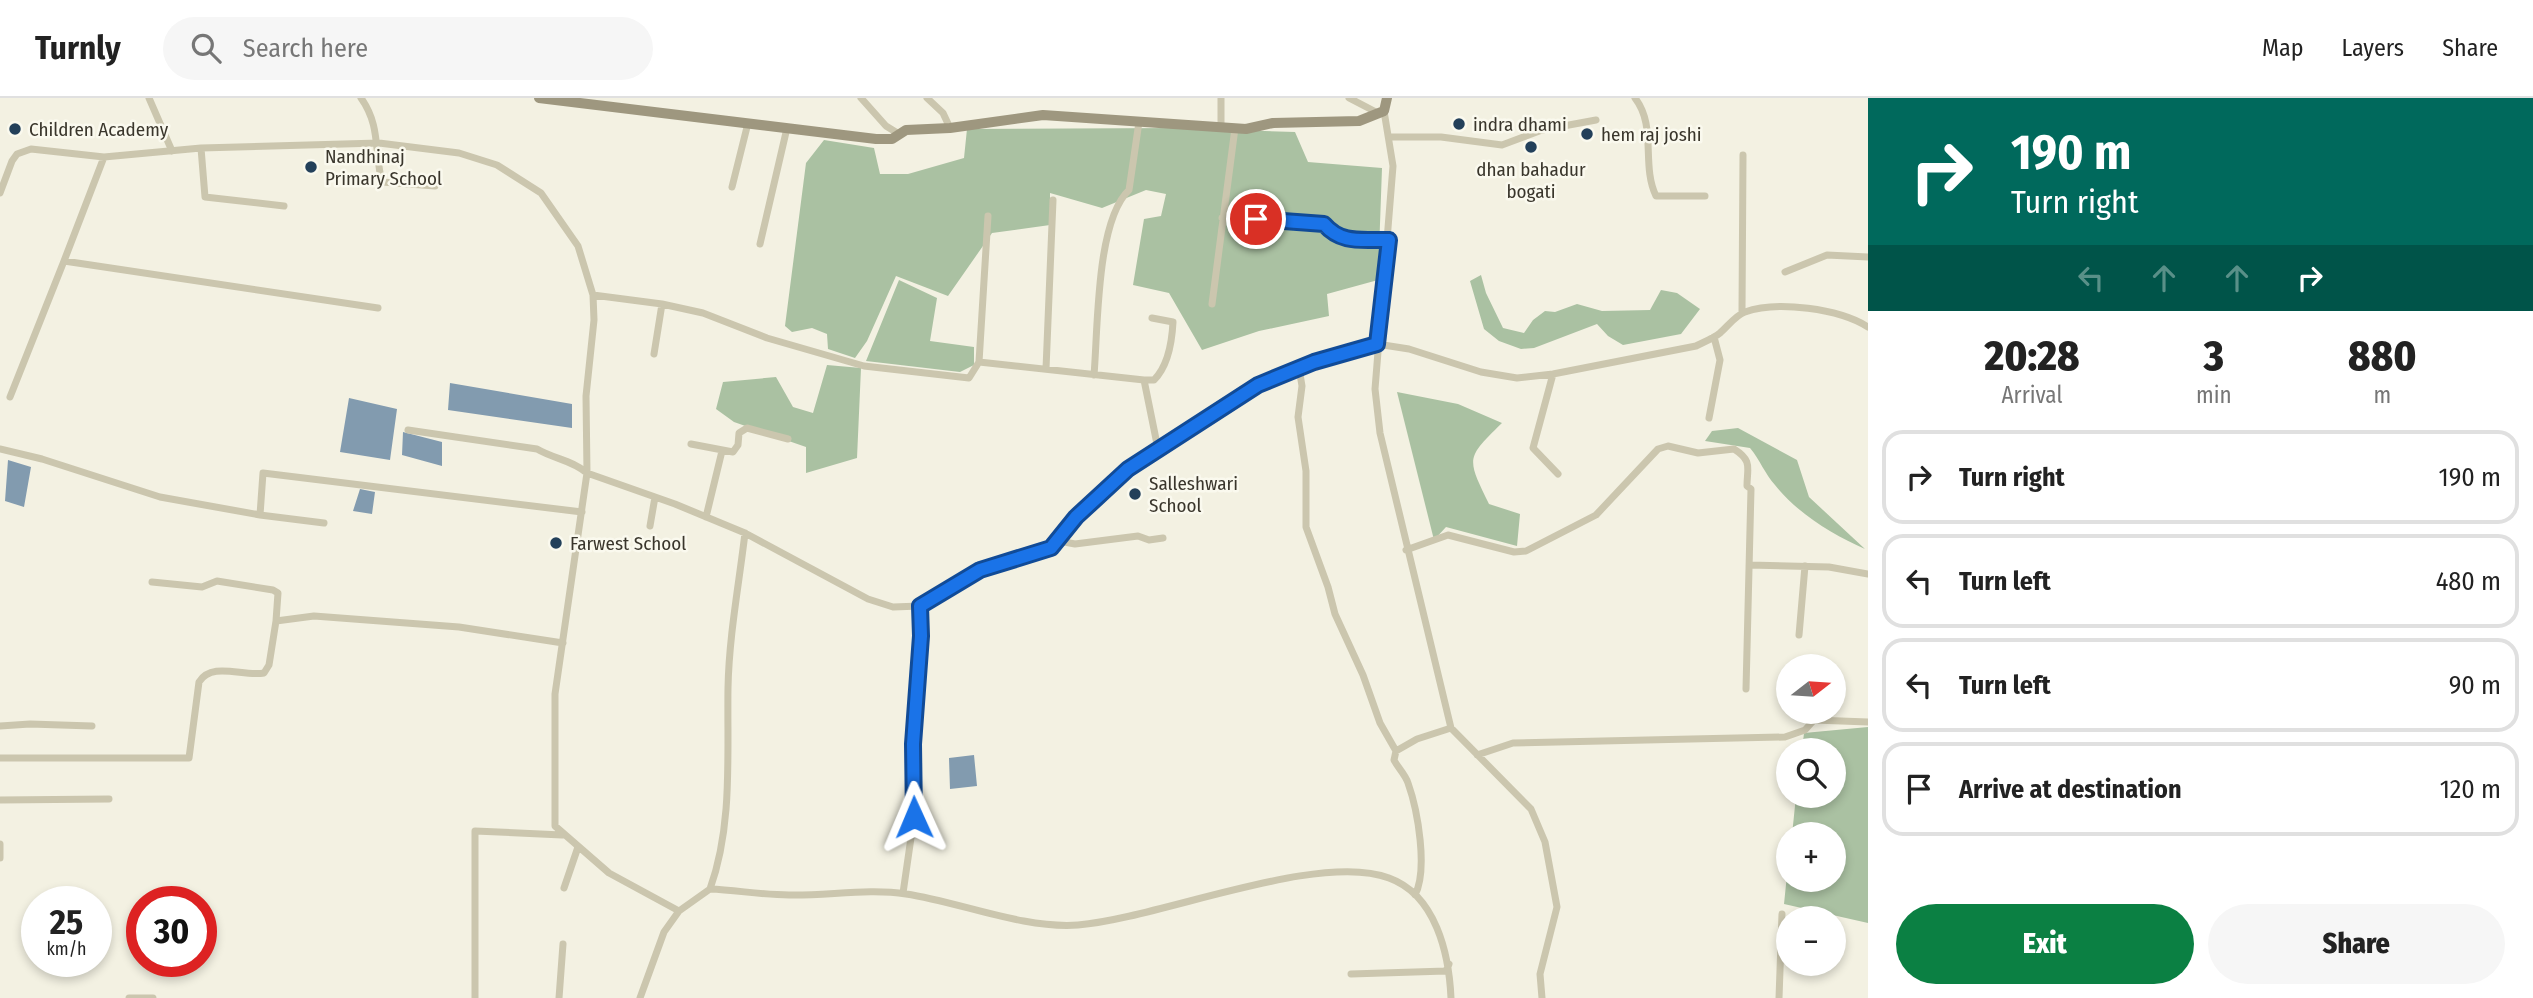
<!DOCTYPE html>
<html lang="en">
<head>
<meta charset="utf-8">
<style>
  :root { --surface:#fff; --page:#f6f6f6; --text:#222; --muted:#767676; --line:#e0e0e0; --accent:#0b8043 }
  body { margin:0; font-family:"Fira Sans Condensed",sans-serif; background:var(--page); color:var(--text); height:100vh; display:flex; flex-direction:column; font-size:26px; white-space:nowrap }
  * { box-sizing:border-box; margin:0 }
  p { font-size:23px; color:var(--muted) }
  .icon { flex:none; width:38px; height:38px; fill:none; stroke:currentColor; stroke-width:2; stroke-linecap:round; stroke-linejoin:round }
  .map { position:relative; flex:1; overflow:hidden }
  .side { display:flex; flex-direction:column; background:var(--surface); width:665px }
  .side>* { flex:none }
  .banner { background:#00695c; color:#fff; overflow:hidden }
  .needle { width:46px; rotate:73deg }
  .buttons { position:absolute; left:1776px; top:556px; display:grid; gap:14px }
  .buttons a { display:grid; place-items:center; width:70px; height:70px; border-radius:50%; background:var(--surface); box-shadow:0 4px 10px #0003; font-size:35px }
  .speed { position:absolute; left:21px; top:788px; display:flex; gap:14px; font-size:35px; font-weight:700; text-align:center }
  .speed>* { display:grid; place-content:center; width:91px; height:91px; border-radius:50%; background:var(--surface); box-shadow:0 4px 10px #0003; line-height:1 }
  .speed small { font-size:18px; font-weight:400 }
  .speed .limit { border:10px solid #d22; background:#fff; color:#111 }
  .pin { position:absolute; display:grid; place-items:center; width:60px; height:60px; color:#fff; margin:-30px; border:4px solid #fff; border-radius:50%; box-shadow:0 2px 7px #0007 }
  .me { position:absolute; width:77px; margin:-38px; rotate:359deg; stroke-linejoin:round; filter:drop-shadow(0 0 5px #0008) }
  .turn { display:flex; align-items:center; gap:24px; height:147px; padding:0 28px; font-size:32px }
  .turn .icon { width:91px; height:91px; stroke-width:2.5 }
  .turn b { display:block; font-size:49px; line-height:60px }
  .lanes { display:flex; align-items:center; height:66px; padding:0 28px; background:#0003; justify-content:center; gap:35px; direction:ltr }
  .lanes .off { opacity:.35 }
  .eta { display:flex; justify-content:space-evenly; align-items:center; height:119px; text-align:center }
  .eta b { font-size:42px; font-weight:800; line-height:49px }
  .primary-button { display:flex; gap:14px; margin-top:auto; padding:14px 28px }
  .primary-button a { flex:1; height:80px; border-radius:42px; background:var(--accent); color:#fff; font-size:28px; font-weight:800; line-height:80px; text-align:center }
  .primary-button a+a { background:var(--page); color:var(--text) }
  ul { padding:0; list-style:none }
  li { display:flex; align-items:center; gap:21px; height:94px; margin:0 14px 10px; padding:0 14px; border:4px solid var(--line); border-radius:21px }
  li div { flex:1 }
  li b { display:block; font-size:26px }
  li em { font-style:normal }
  header { display:flex; align-items:center; gap:42px; box-sizing:border-box; height:98px; padding:0 35px; background:var(--surface); border-bottom:2px solid var(--line) }
  header strong { font-size:33px }
  nav { display:flex; gap:38px; margin-inline-start:auto; font-size:24px }
  .search { width:490px; height:63px; background:var(--page); display:flex; align-items:center; gap:18px; box-sizing:border-box; padding:0 24px; border-radius:38px; color:var(--muted); font-size:26px }
  main { display:flex; flex:1; min-height:0 }
  .map>svg:first-child { display:block }
  .green { fill:#aac1a2 }
  .water { fill:#829baf }
  .lines { fill:none; stroke-linecap:round; stroke-linejoin:round }
  .street { stroke:#cbc6ae; stroke-width:7 }
  .secondary { stroke:#9e977f; stroke-width:10 }
  .route-casing { stroke:#114b97; stroke-width:18 }
  .route { stroke:#1a73e8; stroke-width:12 }
  .poi-dot { fill:#23405a; stroke:#faf9ee; stroke-width:2.5 }
  .labels { text-anchor:middle; dominant-baseline:central; stroke-width:5; stroke-linejoin:round; paint-order:stroke }
  .poi-label { font-size:19px; fill:#3a362c; stroke:#faf9ee; text-anchor:start }
</style>
</head>
<body>
<header>
<strong>Turnly</strong>
<div class="search"><svg class="icon" aria-label="search" viewBox="0 0 24 24"><circle cx="10" cy="10" r="6"/><path d="M15 15l6 6"/></svg>Search here</div>
<nav><a>Map</a><a>Layers</a><a>Share</a></nav>
</header>
<main>
<div class="map">
<svg width="1868" height="900" viewBox="0 0 1868 900">
  <rect width="100%" height="100%" fill="#f3f1e2"/>
  <path class="green" d="M1178 30 1295 34 1308 64 1382 70 1378 182 1327 196 1329 218 1259 233 1202 252 1169 195 1133 187 1144 121 1161 118 1166 96 1146 92 1102 110 1050 95V127L992 135 948 198 896 178 867 243 855 260 828 251 827 236 812 230 792 234 785 228 806 65 824 42 874 50 880 76H908L964 60 967 31Z
    M1481 177 1486 195 1503 230 1524 235 1533 222 1545 213 1555 214 1577 206 1602 213 1650 212 1661 192 1677 195 1700 211 1681 236 1623 247 1608 238 1597 226 1534 250 1521 251 1499 243 1484 231 1470 183Z
    M899 182 937 200 930 243 974 249V267L960 274 866 263Z
    M827 267 861 270 857 360 806 375V349L734 324 716 311 723 284 776 279 793 309 813 315Z
    M1397 294 1458 306 1502 325C1465 361 1467 360 1489 406L1520 416 1517 448 1446 429 1434 442Z
    M1738 330 1797 362 1809 399 1865 451C1833 437 1797 415 1775 387 1765 376 1760 362 1750 350L1705 343 1712 333Z
    M1868 629V825L1784 806 1788 767V782H1834V737H1792L1796 698H1834V653H1802L1804 635Z"/>
  <path class="water" d="M450 285 572 306V330L448 312Z
    M349 300 397 311 390 362 340 354Z
    M403 334 442 344V368L402 357Z
    M8 362 31 369 24 409 5 403Z
    M360 391 375 394 372 416 353 413Z
    M974 657 977 688 950 691 949 660Z"/>
  <g class="lines">
    <path class="street" d="M149 0 172 53
      M361 0C381 28 374 54 382 84L435 88
      M861 0 886 28 899 36
      M927 0 943 15 950 30
      M1221 0V28
      M1349 0 1376 14
      M1635 0C1657 28 1641 67 1656 98H1705
      M1384 13 1393 68 1375 291 1380 335 1451 630 1531 711 1545 744 1557 809 1540 876 1542 900
      M1389 39H1441L1502 47 1542 32 1596 22
      M201 50 205 99 284 108
      M104 59 64 163 378 210
      M732 89 748 25
      M0 95 12 63 17 56 31 51 104 59 201 50 379 45 459 55 497 67 541 95 578 148 593 197 594 222 586 298 587 375 555 596V728L609 775 679 813
      M1222 120 1304 122 1324 126 1334 137 1344 142H1389
      M760 146 787 30
      M1785 174 1827 157 1868 159
      M593 197 662 206 703 215 767 240 864 268 969 280 979 264 1144 282 1158 351
      M1212 206 1235 30
      M1742 214 1743 57
      M654 256 662 206
      M979 264 988 118
      M1299 270 1302 288 1298 319 1306 373V429L1328 489 1335 516 1363 577 1380 625 1396 653 1417 641 1451 630
      M1046 271 1053 102
      M1553 276 1533 350 1558 376
      M1094 277C1098 231 1096 123 1129 92L1139 24
      M1144 282H1154C1168 268 1172 244 1173 224L1152 220
      M10 299 64 163
      M1709 320 1720 262 1714 239
      M408 332 537 351C554 361 572 362 587 375L675 406 745 435 868 501 893 509 920 508 980 472 1051 450 1076 419 1128 371 1258 287 1314 264 1377 246 1409 251 1481 274 1517 280 1553 276 1696 248C1704 244 1714 240 1720 235 1728 228 1736 217 1745 214 1777 202 1840 211 1868 229
      M691 346 733 354 738 347 739 335 747 330 788 341
      M0 351 42 361 160 399 260 417
      M706 419 722 353
      M324 425 260 417 263 375 582 414
      M650 428 655 399
      M1059 443 1075 446 1138 438 1149 442 1163 440
      M1406 452 1448 437 1514 454 1526 453 1596 417 1658 351 1668 348 1698 355 1734 351C1753 363 1747 370 1747 388L1751 391 1746 591
      M1749 467 1829 469 1868 476
      M152 484 202 489 217 483 273 492 278 495 276 523 314 518 459 529 563 545
      M1799 537 1805 468
      M0 628 30 626 92 628
      M1396 653 1394 662C1398 670 1405 676 1408 685 1418 713 1428 772 1415 797
      M1477 657 1513 645 1785 639 1805 632 1814 622 1868 624
      M0 660H189L199 584C212 563 243 579 264 575L269 567 276 523
      M0 702 109 701
      M0 746V760
      M564 790 578 749
      M710 791C733 727 727 656 728 590 729 538 739 486 745 435
      M903 795 914 719 913 646 921 538 920 508
      M1351 876 1446 873 1449 866
      M129 900H153
      M475 900V733L562 737
      M559 900 563 846
      M640 900 664 834 679 813 710 791C736 792 762 797 789 797 827 798 868 790 906 796 960 804 1023 831 1078 827 1160 820 1319 753 1389 780 1436 797 1449 856 1451 900
      M1779 900 1782 816"/>
    <path class="secondary" d="M539 0 876 41H892L906 32 950 30 1043 17 1246 31 1273 25 1359 23 1384 13 1387 0"/>
  </g>
  <g class="lines">
    <g class="route-casing">
      <path id="route" d="M914 719 913 646 921 538 920 508 980 472 1051 450 1076 419 1128 371 1258 287 1314 264 1377 246 1389 142C1363 141 1342 147 1324 126L1256 121"/>
    </g>
    <use href="#route" class="route"/>
  </g>
  <g class="poi-dot">
    <circle cx="1459" cy="26" r="7"/>
    <circle cx="15" cy="31" r="7"/>
    <circle cx="1587" cy="36" r="7"/>
    <circle cx="1531" cy="49" r="7"/>
    <circle cx="311" cy="69" r="7"/>
    <circle cx="1135" cy="396" r="7"/>
    <circle cx="556" cy="445" r="7"/>
  </g>
  <g class="labels">
    <g class="poi-label">
      <text x="1473" y="26">indra dhami</text>
      <text x="29" y="31">Children Academy</text>
      <text x="1601" y="36">hem raj joshi</text>
      <text x="325" y="58">Nandhinaj<tspan x="325" dy="22">Primary School</tspan></text>
      <text x="1531" y="71" text-anchor="middle">dhan bahadur<tspan x="1531" dy="22">bogati</tspan></text>
      <text x="1149" y="385">Salleshwari<tspan x="1149" dy="22">School</tspan></text>
      <text x="570" y="445">Farwest School</text>
    </g>
  </g>
</svg>
<div class="buttons">
<a><svg class="needle" viewBox="-14 -14 28 28"><path d="M0-13l5 13h-10z" fill="#e53935"/><path d="M0 13l5-13h-10z" fill="#767676"/></svg></a>
<a><svg class="icon" aria-label="search" viewBox="0 0 24 24"><circle cx="10" cy="10" r="6"/><path d="M15 15l6 6"/></svg></a>
<a>+</a>
<a>−</a>
</div>
<div class="speed"><div>25<small>km/h</small></div><div class="limit">30</div></div>
<div class="pin" style="left:1256px;top:121px;background:#d93025"><svg class="icon" aria-label="arrive" viewBox="0 0 24 24"><path d="M6 21V4h12l-3 4 3 4H6"/></svg></div>
<svg class="me" style="left:914px;top:719px" viewBox="-20 -20 40 40"><path d="M0-17L14 15 0 8-14 15z" fill="#1a73e8" stroke="#fff" stroke-width="4"/></svg>
</div>
<section class="side">
<div class="banner">
<div class="turn"><svg class="icon" aria-label="right" viewBox="0 0 24 24"><path d="M7 20v-9h11M14 6l5 5-5 5"/></svg><div><b>190 m</b>Turn right</div></div>
<div class="lanes"><svg class="icon off" aria-label="left" viewBox="0 0 24 24"><path d="M17 20v-9H6M10 6l-5 5 5 5"/></svg><svg class="icon off" aria-label="ahead" viewBox="0 0 24 24"><path d="M12 20V5M6 11l6-6 6 6"/></svg><svg class="icon off" aria-label="ahead" viewBox="0 0 24 24"><path d="M12 20V5M6 11l6-6 6 6"/></svg><svg class="icon" aria-label="right" viewBox="0 0 24 24"><path d="M7 20v-9h11M14 6l5 5-5 5"/></svg></div>
</div>
<div class="eta">
<div><b>20:28</b><p>Arrival</p></div>
<div><b>3</b><p>min</p></div>
<div><b>880</b><p>m</p></div>
</div>
<ul>
<li><svg class="icon" aria-label="right" viewBox="0 0 24 24"><path d="M7 20v-9h11M14 6l5 5-5 5"/></svg><div><b>Turn right</b></div><em>190 m</em></li>
<li><svg class="icon" aria-label="left" viewBox="0 0 24 24"><path d="M17 20v-9H6M10 6l-5 5 5 5"/></svg><div><b>Turn left</b></div><em>480 m</em></li>
<li><svg class="icon" aria-label="left" viewBox="0 0 24 24"><path d="M17 20v-9H6M10 6l-5 5 5 5"/></svg><div><b>Turn left</b></div><em>90 m</em></li>
<li><svg class="icon" aria-label="arrive" viewBox="0 0 24 24"><path d="M6 21V4h12l-3 4 3 4H6"/></svg><div><b>Arrive at destination</b></div><em>120 m</em></li>
</ul>
<div class="primary-button"><a>Exit</a><a>Share</a></div>
</section>
</main>
</body>
</html>
